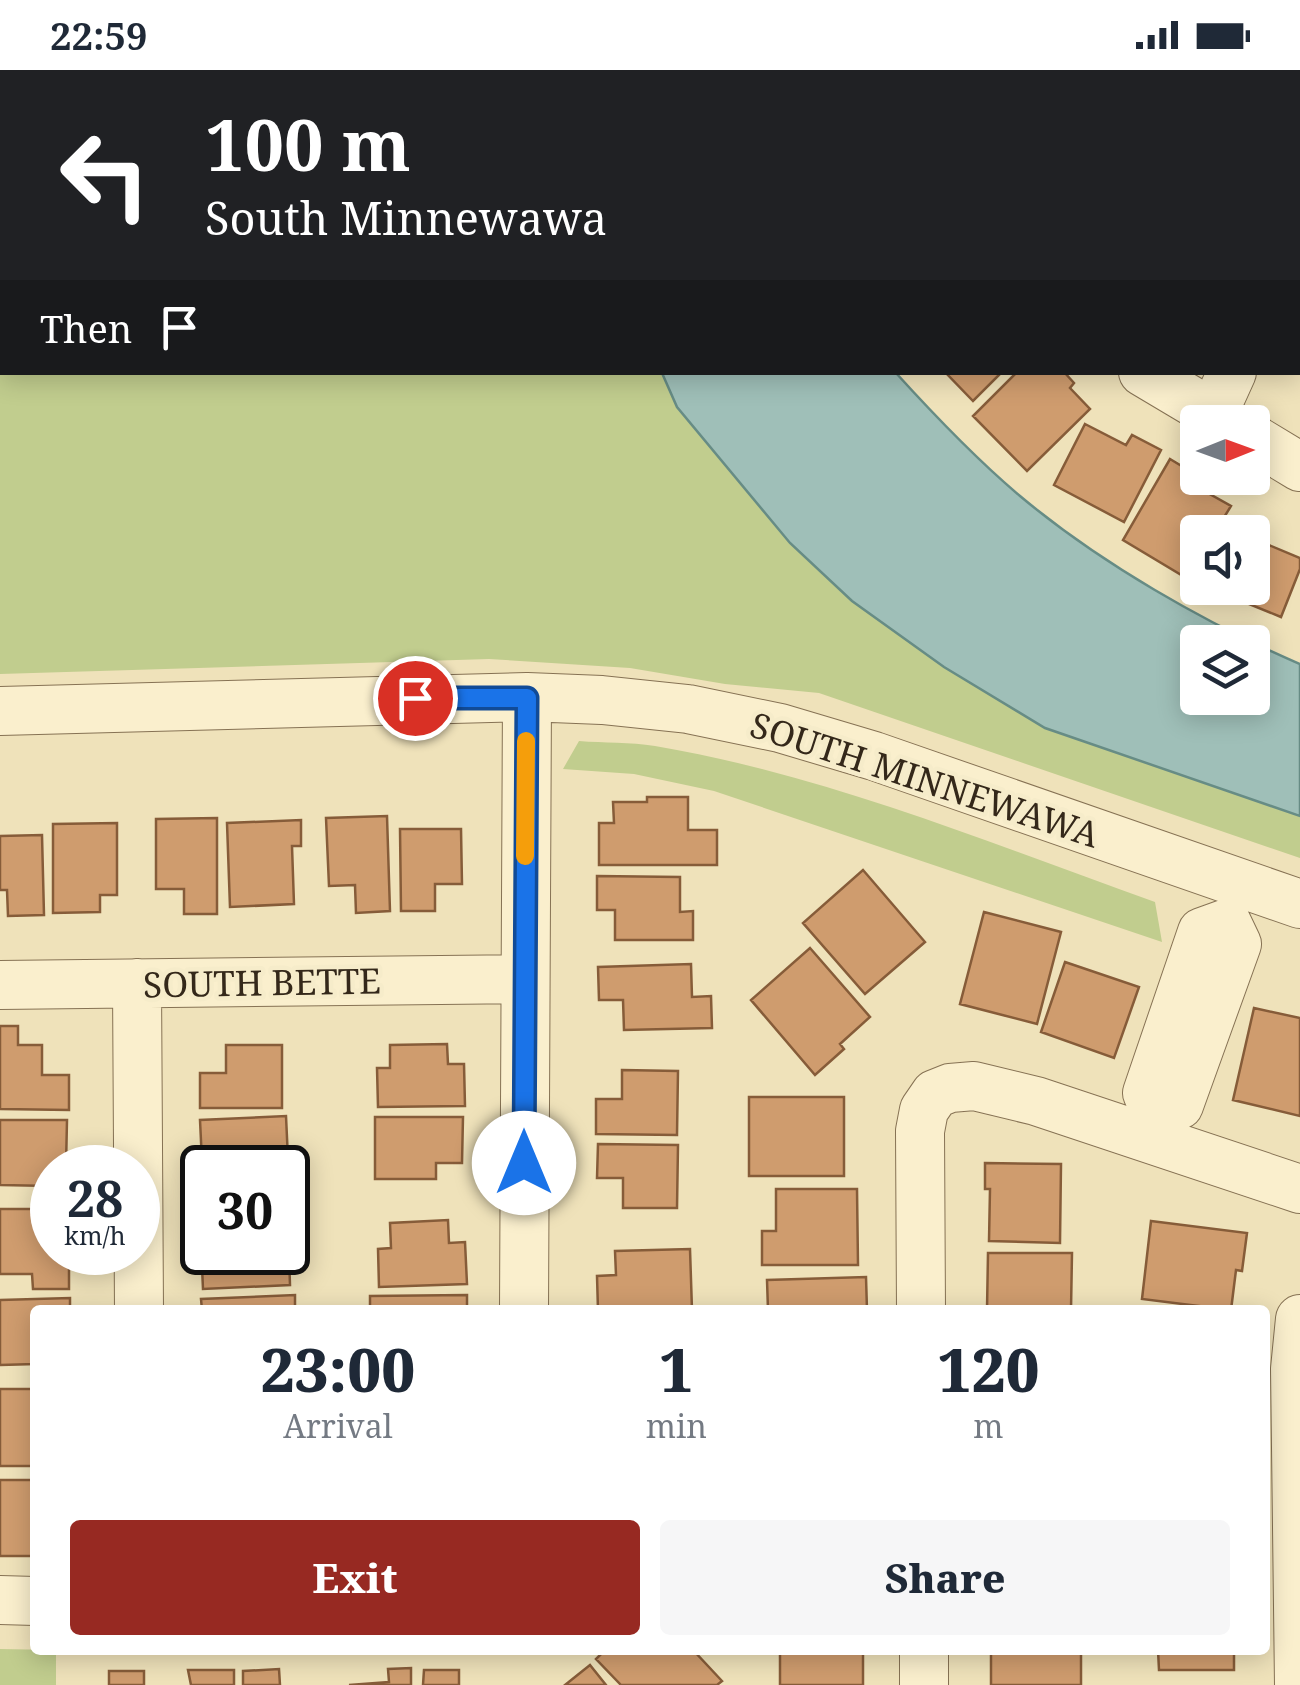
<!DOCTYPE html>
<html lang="en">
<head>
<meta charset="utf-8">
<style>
  :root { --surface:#fff; --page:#f6f6f7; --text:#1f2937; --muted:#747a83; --accent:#972922 }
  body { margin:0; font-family:"Noto Serif",serif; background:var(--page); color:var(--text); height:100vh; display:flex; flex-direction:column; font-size:38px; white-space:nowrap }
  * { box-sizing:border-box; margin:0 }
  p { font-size:32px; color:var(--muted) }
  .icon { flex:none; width:55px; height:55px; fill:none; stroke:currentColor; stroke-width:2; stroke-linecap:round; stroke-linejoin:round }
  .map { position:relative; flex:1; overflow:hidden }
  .drawer { position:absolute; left:30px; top:1235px; width:1240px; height:350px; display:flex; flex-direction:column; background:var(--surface); border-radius:10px; box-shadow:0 5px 25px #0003 }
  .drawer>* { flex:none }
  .banner { position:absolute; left:0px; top:0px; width:1300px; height:305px; box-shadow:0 5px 25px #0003; background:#202124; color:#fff; overflow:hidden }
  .needle { width:65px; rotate:89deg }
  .controls { position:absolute; left:1180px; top:335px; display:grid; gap:20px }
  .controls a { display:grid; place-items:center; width:90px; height:90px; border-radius:10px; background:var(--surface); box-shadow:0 5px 25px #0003; font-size:50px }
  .speed { position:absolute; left:30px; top:1075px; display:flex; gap:20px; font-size:50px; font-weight:700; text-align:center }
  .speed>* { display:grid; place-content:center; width:130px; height:130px; border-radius:50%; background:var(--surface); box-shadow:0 5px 25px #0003; line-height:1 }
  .speed small { font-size:25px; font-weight:400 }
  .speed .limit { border:5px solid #111; border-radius:15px; background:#fff; color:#111 }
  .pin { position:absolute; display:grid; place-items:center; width:85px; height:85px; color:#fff; margin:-42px; border:5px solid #fff; border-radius:50%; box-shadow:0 2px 10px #0007 }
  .me { position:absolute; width:110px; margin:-55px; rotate:0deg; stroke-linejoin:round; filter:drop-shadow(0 0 8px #0008) }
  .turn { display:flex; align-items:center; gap:35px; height:210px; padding:0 40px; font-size:45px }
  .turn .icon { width:130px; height:130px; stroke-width:2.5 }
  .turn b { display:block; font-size:70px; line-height:85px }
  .then { display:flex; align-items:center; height:95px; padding:0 40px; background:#0003; gap:20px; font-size:38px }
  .eta { display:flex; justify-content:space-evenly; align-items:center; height:170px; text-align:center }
  .eta b { font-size:60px; font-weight:800; line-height:70px }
  .button { display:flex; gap:20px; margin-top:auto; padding:20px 40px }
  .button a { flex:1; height:115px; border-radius:10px; background:var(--accent); color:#fff; font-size:40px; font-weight:800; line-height:115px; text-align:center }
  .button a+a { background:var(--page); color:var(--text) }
  .status { display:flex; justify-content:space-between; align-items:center; height:70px; padding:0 50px; background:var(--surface); direction:ltr }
  .status svg { height:28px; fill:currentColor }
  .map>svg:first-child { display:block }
  .green { fill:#c1cd8e }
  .water { fill:#9fbfb8; stroke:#678c85; stroke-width:2.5; fill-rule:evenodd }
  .building { fill:#cf9c6e; stroke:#865c39; stroke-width:2.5 }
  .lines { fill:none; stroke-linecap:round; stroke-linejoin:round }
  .minor-casing { stroke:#867254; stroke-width:50 }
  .minor { stroke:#faefcd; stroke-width:48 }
  .route-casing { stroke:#114b97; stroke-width:25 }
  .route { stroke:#1a73e8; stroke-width:18 }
  .slow { stroke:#f59e0b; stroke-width:18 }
  .labels { text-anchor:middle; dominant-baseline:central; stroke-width:9; stroke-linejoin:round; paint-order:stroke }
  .street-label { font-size:35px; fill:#34281a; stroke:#f6ecca }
</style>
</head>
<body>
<div class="status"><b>22:59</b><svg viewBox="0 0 49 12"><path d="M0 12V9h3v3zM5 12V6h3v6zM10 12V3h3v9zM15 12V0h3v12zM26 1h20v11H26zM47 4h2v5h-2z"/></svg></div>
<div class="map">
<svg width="1300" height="1615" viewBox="0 0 1300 1615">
  <rect width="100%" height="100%" fill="#efe2ba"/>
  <path class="green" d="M0 0H559L560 2H2V302L662 303 677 337 790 473 852 531 944 597 1045 658 1300 746V788L819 623 725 614 630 598 489 589 0 604Z
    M579 671C604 673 630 672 655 676 827 705 992 774 1155 832L1162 872 714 721 634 704 563 699Z
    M0 1579 56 1580V1615H0Z"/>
  <path class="water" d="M559 0H720L722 2H560Z
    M662 303H896C935 346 975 388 1020 426 1100 493 1205 553 1300 594V746L1045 658 944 597 852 531 790 473 677 337ZM1198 572H1252V628H1198Z"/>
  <path class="building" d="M822 0H858L859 2H816Z
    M1130 0H1203V2H1130Z
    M945 302H1002L973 331Z
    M1017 302H1064L1074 313 1070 318 1090 339 1027 401 973 346Z
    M1085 354 1126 375 1132 365 1161 380 1124 452 1054 415Z
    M1170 389 1213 415 1208 423 1231 436 1215 462H1198V492L1188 509 1123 470Z
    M1252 468 1300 488V499L1281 547 1210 518H1252Z
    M647 727H688V760H717V795H599V753H614L613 732H647Z
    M387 746 390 841 356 843 355 815 329 816 326 748Z
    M217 748V844H184V819H156V749Z
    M301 750V776H292L294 834 230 837 227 753Z
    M117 753V825H100V842L53 843V754Z
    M400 759H461L462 814H435V841H401Z
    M42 765 44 845 8 846 7 820H0V766Z
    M863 800 925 872 865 924 803 853Z
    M597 806 680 807V842L693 841V870H615V840H597Z
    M984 842 1061 862 1037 954 960 934Z
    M810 878 870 947 840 974 844 979 815 1005 751 930Z
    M1065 892 1139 917 1114 988 1041 962Z
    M691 894 692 927 711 926 712 958 624 960 623 930H599L598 897Z
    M1254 938 1300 948V1046L1233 1030Z
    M0 956H18V975H42V1005H69V1040L0 1039Z
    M447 974 448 994H464L465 1036 378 1037 377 998H390V975Z
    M226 975H282V1038H200V1003H226Z
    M622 1000 678 1001 677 1065 596 1064V1029H622Z
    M749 1027H844V1106H749Z
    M286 1046 289 1111 288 1098H218V1091L202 1092 200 1050Z
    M375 1047H463L462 1093H436V1109H375Z
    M0 1050H67L66 1096H52L51 1116 0 1115Z
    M598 1074 678 1075 677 1138H623V1108H597Z
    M985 1093 1061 1094 1060 1173 989 1171 990 1119H985Z
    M776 1119H857L858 1195H762V1161H776Z
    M0 1139H52V1182H69V1219H33L32 1204H0Z
    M448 1150 449 1173 465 1172 467 1214 379 1217 378 1179 391 1178 390 1153Z
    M1151 1151 1247 1163 1242 1201 1236 1200 1231 1240 1142 1229Z
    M288 1156 290 1215 203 1219 201 1174 202 1182H288Z
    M690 1179 692 1240H598L597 1206 616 1205 615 1181Z
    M988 1183H1072L1071 1240H987Z
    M866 1207 867 1240H768L767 1210Z
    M295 1225V1240H202L201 1229Z
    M467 1225V1240H370V1226Z
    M70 1228V1240H35V1294L0 1295V1230Z
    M0 1319H35V1396H0Z
    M0 1410H35V1486H0Z
    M605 1580H693L722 1611 717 1615H621L596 1589Z
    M780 1580H863V1615H780Z
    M991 1580H1081V1615H991Z
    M1158 1580H1234V1600H1159Z
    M590 1595 606 1615H565Z
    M411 1598V1615H349L389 1612 388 1599Z
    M279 1599 280 1615H243V1601Z
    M188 1600H234V1615H191Z
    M424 1600H459V1615H423Z
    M109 1601H144V1615H109Z"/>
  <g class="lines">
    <g class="minor-casing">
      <path id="minor" d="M915 0 916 2
        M1265 0V2
        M1143 302 1227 352
        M1213 344 1232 302
        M1252 368 1300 397
        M0 641 527 627 602 630 688 639 780 658 874 686 1300 834
        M1227 853 1237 874 1179 1035 1156 1043 1147 1023 1202 862Z
        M137 913 139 1240
        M0 915 524 909
        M524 1240 527 627
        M921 1240 920 1061 924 1040 935 1024 950 1018 974 1016 1036 1031 1300 1119
        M0 1530 35 1531
        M924 1580V1615
        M1299 1615 1295 1299 1300 1249"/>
    </g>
    <use href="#minor" class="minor"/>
  </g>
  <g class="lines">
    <g class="route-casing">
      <path id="route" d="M415 628H527L524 1093"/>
    </g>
    <use href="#route" class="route"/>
    <path class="slow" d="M525 786 526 671"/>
  </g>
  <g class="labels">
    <g class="street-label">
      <text transform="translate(925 709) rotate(18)">SOUTH MINNEWAWA</text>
      <text transform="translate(262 912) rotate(-1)">SOUTH BETTE</text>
    </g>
  </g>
</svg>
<div class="controls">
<a><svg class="needle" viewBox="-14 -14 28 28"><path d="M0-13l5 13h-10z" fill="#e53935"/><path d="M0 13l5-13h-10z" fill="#747a83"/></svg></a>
<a><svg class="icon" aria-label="sound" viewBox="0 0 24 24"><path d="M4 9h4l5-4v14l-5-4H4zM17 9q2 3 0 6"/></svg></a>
<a><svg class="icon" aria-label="layers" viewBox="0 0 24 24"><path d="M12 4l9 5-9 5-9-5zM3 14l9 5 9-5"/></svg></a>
</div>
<div class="speed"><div>28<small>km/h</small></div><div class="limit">30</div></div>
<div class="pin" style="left:415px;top:628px;background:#d93025"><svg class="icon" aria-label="arrive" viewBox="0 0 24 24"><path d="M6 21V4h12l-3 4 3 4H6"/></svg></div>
<svg class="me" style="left:524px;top:1093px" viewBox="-20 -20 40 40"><circle r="19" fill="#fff"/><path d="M0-13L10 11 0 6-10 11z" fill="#1a73e8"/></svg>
<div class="banner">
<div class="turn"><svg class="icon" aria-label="left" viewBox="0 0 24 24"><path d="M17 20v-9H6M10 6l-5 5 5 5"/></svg><div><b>100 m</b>South Minnewawa</div></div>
<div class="then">Then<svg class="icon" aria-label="arrive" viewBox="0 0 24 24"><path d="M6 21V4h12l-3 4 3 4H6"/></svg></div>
</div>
<section class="drawer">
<div class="eta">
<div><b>23:00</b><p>Arrival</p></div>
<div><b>1</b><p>min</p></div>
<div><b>120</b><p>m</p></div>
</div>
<div class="button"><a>Exit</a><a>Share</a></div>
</section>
</div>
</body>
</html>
